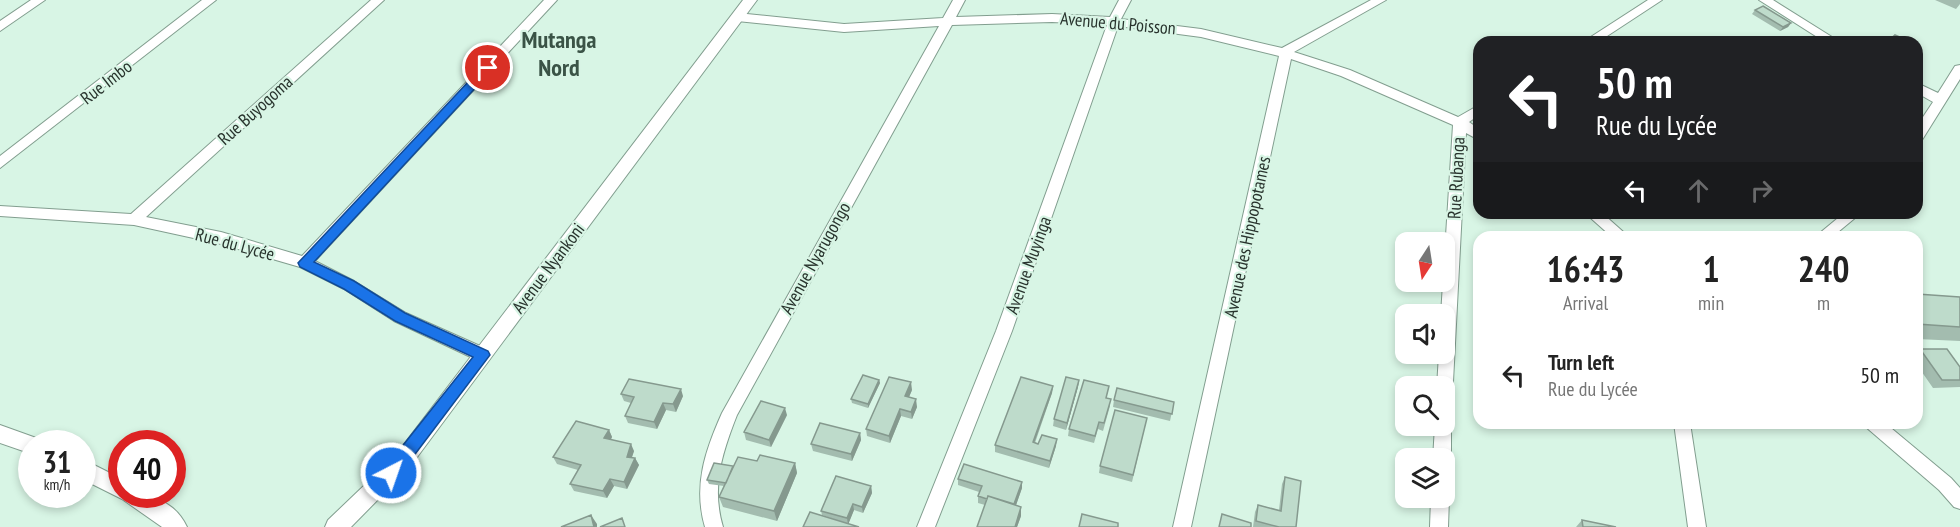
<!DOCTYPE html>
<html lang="en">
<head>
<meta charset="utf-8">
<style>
  :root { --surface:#fff; --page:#f6f6f6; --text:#222; --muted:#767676 }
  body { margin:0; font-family:"PT Sans Narrow",sans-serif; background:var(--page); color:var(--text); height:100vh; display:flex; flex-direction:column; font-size:22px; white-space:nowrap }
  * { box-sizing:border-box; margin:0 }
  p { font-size:20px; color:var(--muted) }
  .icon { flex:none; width:33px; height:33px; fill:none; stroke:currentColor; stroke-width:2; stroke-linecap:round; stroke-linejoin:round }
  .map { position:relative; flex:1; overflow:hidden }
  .details { position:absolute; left:1473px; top:231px; width:450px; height:198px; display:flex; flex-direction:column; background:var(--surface); border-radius:18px; box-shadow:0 3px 9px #0003 }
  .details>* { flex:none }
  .guide { position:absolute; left:1473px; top:36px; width:450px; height:183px; border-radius:18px; box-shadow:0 3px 9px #0003; background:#202124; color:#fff; overflow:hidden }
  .needle { width:39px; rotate:192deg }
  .tools { position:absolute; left:1395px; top:232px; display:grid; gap:12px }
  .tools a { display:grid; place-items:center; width:60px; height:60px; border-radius:12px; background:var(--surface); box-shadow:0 3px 9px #0003; font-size:30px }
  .speed { position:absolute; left:18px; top:430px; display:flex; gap:12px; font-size:30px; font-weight:700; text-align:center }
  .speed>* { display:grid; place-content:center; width:78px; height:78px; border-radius:50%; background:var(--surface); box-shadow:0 3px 9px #0003; line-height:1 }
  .speed small { font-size:15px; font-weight:400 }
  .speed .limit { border:9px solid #d22; background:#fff; color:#111 }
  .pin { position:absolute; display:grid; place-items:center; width:51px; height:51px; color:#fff; margin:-26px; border:3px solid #fff; border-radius:50%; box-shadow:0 2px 6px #0007 }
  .me { position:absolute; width:66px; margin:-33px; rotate:41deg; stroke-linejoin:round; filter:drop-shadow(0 0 4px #0008) }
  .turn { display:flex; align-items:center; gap:21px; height:126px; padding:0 24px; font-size:27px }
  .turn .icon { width:78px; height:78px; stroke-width:2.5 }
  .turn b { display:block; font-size:42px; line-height:51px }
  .lanes { display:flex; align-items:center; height:57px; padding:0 24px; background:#0003; justify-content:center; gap:30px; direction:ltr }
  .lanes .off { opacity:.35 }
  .eta { display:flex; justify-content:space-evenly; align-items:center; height:102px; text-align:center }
  .eta b { font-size:36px; font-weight:800; line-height:42px }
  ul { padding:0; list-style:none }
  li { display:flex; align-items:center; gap:18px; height:84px; padding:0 24px }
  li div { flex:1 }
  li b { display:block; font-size:22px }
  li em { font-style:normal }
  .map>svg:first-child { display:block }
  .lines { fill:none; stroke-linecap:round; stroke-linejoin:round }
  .minor-casing { stroke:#829e8f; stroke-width:2 }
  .tertiary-casing { stroke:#829e8f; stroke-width:2 }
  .minor { fill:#fff; fill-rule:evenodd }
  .tertiary { fill:#fff; fill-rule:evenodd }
  .wall { fill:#a3bcaf }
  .shaded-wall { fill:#85998e }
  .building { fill:#bedbcb; stroke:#85998e; stroke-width:1.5 }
  .route { fill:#1a73e8; stroke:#114b97; stroke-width:1.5 }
  .labels { text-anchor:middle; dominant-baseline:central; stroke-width:4.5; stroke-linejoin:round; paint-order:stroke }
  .street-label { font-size:18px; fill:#28332d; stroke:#d8f5e5 }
  .district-label { font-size:24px; font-weight:bold; fill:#3a5346; stroke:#d8f5e5 }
</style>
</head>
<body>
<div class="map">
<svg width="1960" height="527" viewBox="0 0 1960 527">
  <rect width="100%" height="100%" fill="#d8f5e5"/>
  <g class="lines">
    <g class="minor-casing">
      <path id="minor" d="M31 0H45L0 31V21Z
        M202 0H216L0 168V156Z
        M371 0H384L146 217 221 232 302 256 544 0H557L315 261 354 281 406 313 489 350 491 355 489 360 483 362 477 360 394 321 344 289 300 267 221 244 134 225 0 216V206L131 214Z
        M953 0H965L956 17 1052 14 1110 17 1119 0H1131L1121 19 1201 29 1282 48 1371 0H1386L1294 52 1350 70 1458 117 1479 105V115L1469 122 1479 129V140L1466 133 1452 401 1450 406 1444 408V387H1437L1439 354H1444V315H1441L1453 125 1341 76 1291 59 1191 527H1173L1279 56 1201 37 1118 26 1012 331 935 527H917L996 331 1107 25 1052 22 952 25 737 415C722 453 711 487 723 527H705C693 486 705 451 722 413L939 26 844 32 737 21 731 17 737 13 844 24 943 18Z
        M1648 0H1662L1598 42H1583Z
        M1759 0H1773L1840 42H1825Z
        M1960 65V79L1922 140 1917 142V126L1933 102 1917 93V83L1938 93 1955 66Z
        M1585 213H1602L1629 237H1612Z
        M1844 213H1861L1832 237H1815Z
        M1444 419 1449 421 1451 426V459L1444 466V459H1433L1435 426H1444Z
        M1674 423H1690L1706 527H1688Z
        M1865 423H1885L1951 478 1960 488V509L1954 507 1939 490 1867 428Z
        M1444 492 1449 498 1448 527H1430L1431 498H1444Z"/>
    </g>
    <g class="tertiary-casing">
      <path id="tertiary" d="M743 0H757L409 468 351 527H325L328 520 395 456Z
        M0 425 39 439 42 444H32V454L0 443Z
        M82 459 122 479V495C149 495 174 499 187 527H162L122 499 82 479Z"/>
    </g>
    <use href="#minor" class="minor"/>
    <use href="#tertiary" class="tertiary"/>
  </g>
  <path class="wall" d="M1935 0H1960V4L1956 9Z
    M1755 10 1791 23 1788 27 1780 31 1752 14Z
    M1917 294 1960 297V341L1917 339Z
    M1920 349 1960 367V387L1933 388 1917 365V351Z
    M879 380 880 383 868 408 852 403 851 399Z
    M1079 380 1078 387 1066 430 1053 426 1054 419Z
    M1053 386 1052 393 1035 443 1056 446 1049 468 995 452V445Z
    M1109 386 1106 398 1110 406 1103 431 1098 429 1094 443 1068 436 1069 429Z
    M912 390 909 397 917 407 912 419 901 416 890 443 867 436 866 429Z
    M621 394 683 396 676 412 666 410 657 429 628 423 625 416 631 403 624 401Z
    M1114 400 1174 402 1170 421 1113 407Z
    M787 415 771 447 746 440 744 432Z
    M1147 418 1132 482 1099 473 1100 466Z
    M609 430 612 437 611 439 634 451 632 457 635 458 639 465 627 489 614 486 607 498 574 491 570 484 578 470 557 464 553 457Z
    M860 433 861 440 852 461 813 451 811 444Z
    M757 461 795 463 797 473 777 521 723 507 719 497 724 486 709 484 707 480 733 467Z
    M1285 477 1296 527H1253L1255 512 1258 505 1279 510 1282 484Z
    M958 479 1022 482V488L1016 505 1021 507V516L1017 527H977L985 505 978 503V496L979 492 958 485Z
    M871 486 872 493 863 513 854 510 848 524 822 515 821 511Z
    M1582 520 1616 527H1576Z"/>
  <path class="shaded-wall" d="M1791 23 1788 27 1780 31 1783 27Z
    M879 380 880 383 868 408V404Z
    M1079 380 1078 387 1066 430 1067 423Z
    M911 382 912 390 906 404 905 396Z
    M1053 386 1052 393 1032 449 1033 442Z
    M681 389 683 396 676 412 673 404Z
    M916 399 917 407 912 419 911 412Z
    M663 403 666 410 657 429 654 422Z
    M785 408 787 415 771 447 769 440Z
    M900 409 901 416 890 443 889 436Z
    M609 430 612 437 608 445 604 438Z
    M860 433 861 440 852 461 851 454Z
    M1057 439 1056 446 1049 468 1050 461Z
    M631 444 634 451 630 463 627 457Z
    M635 458 639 465 627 489 624 482Z
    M795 463 797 473 777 521 774 511Z
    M610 479 614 486 607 498 603 491Z
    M1022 482V488L1013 514V507Z
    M871 486 872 493 863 513 862 507Z
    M853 504 854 510 848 525 847 518Z
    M1021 507V516L1017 527H1015Z
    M591 515 597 524V527H594Z"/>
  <path class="building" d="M1763 6 1791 23 1783 27 1755 10Z
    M1895 35 1911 42H1887Z
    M1917 294 1960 297V327L1917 324Z
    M1920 349H1947L1960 367V380H1942Z
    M863 375 879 380 868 404 851 399Z
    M889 377 911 382 905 396 916 399 911 412 900 409 889 436 866 429Z
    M1021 377 1053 386 1033 442 1038 444 1042 435 1057 439 1050 461 995 445Z
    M1066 377 1079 380 1067 423 1054 419Z
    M629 379 681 389 673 404 663 403 654 422 625 416 634 397 621 394Z
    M1084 380 1109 386 1106 398 1111 399 1104 423 1099 422 1095 436 1069 429Z
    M1117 388 1174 402 1172 414 1114 400Z
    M761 401 785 408 769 440 744 432Z
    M1115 410 1147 418 1133 475 1100 466Z
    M576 421 609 430 604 438 631 444 627 457 635 458 624 482 610 479 603 491 570 484 581 465 553 457Z
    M820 423 860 433 851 454 811 444Z
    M760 455 795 463 774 511 719 497 738 457 757 461Z
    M714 463 733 466 726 483 707 480Z
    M964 464 1022 482 1014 504 988 496 987 499 978 496 982 486 958 479Z
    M836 476 871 486 862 507 853 504 847 518 821 511Z
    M1285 477 1301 481 1296 527H1279L1256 521 1258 505 1281 511Z
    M988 496 1021 507 1015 527H977Z
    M810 512 859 527H803Z
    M1082 514 1118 523V527H1079Z
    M1222 514 1251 523V527H1219Z
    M591 515 594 527H561Z
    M622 518 625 527H600Z
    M1582 520 1616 527H1583Z"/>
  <path class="route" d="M488 64 494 68 492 70 314 262 354 281 405 313 488 351 490 355 397 478 391 480 385 478 383 473 385 468 473 357 395 321 344 289 300 267 298 263 484 65Z"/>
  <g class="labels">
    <g class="street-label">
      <text transform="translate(1118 23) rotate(5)">Avenue du Poisson</text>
      <text transform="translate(106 82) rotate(-38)">Rue Imbo</text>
      <text transform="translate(255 110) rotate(-42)">Rue Buyogoma</text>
      <text transform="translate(1456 178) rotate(-87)">Rue Rubanga</text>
      <text transform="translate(1247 237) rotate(-78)">Avenue des Hippopotames</text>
      <text transform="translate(235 244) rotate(15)">Rue du Lycée</text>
      <text transform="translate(815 258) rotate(-61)">Avenue Nyarugongo</text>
      <text transform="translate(1028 265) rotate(-70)">Avenue Muyinga</text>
      <text transform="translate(548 268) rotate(-53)">Avenue Nyankoni</text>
    </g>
    <g class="district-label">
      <text x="559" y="39">Mutanga<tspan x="559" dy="28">Nord</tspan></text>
    </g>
  </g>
</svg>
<div class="tools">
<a><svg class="needle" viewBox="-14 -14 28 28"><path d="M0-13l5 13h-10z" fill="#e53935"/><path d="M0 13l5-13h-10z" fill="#767676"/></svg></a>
<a><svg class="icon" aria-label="sound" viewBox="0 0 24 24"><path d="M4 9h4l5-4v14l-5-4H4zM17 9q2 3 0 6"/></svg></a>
<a><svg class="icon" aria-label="search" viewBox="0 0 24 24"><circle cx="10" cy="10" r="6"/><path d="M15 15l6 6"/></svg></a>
<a><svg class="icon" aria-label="layers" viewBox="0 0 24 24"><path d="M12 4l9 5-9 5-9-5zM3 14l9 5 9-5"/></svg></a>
</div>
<div class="speed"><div>31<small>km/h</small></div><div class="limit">40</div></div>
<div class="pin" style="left:488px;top:68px;background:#d93025"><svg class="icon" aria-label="arrive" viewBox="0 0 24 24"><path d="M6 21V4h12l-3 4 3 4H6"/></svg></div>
<svg class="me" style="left:391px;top:473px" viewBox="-20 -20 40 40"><circle r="17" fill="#1a73e8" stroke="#fff" stroke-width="3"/><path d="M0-11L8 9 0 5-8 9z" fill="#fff"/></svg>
<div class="guide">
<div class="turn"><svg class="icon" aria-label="left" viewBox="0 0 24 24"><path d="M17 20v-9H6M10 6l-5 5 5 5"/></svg><div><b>50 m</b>Rue du Lycée</div></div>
<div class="lanes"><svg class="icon" aria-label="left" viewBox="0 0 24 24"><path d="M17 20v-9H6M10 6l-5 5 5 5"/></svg><svg class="icon off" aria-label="ahead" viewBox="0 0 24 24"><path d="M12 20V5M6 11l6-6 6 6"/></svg><svg class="icon off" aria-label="right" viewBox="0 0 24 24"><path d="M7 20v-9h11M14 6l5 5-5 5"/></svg></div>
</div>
<section class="details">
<div class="eta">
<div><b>16:43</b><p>Arrival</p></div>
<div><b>1</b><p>min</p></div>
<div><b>240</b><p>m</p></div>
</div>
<ul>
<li><svg class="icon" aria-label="left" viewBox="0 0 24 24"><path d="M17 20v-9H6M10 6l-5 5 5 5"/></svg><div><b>Turn left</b><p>Rue du Lycée</p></div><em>50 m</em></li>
</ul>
</section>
</div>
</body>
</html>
